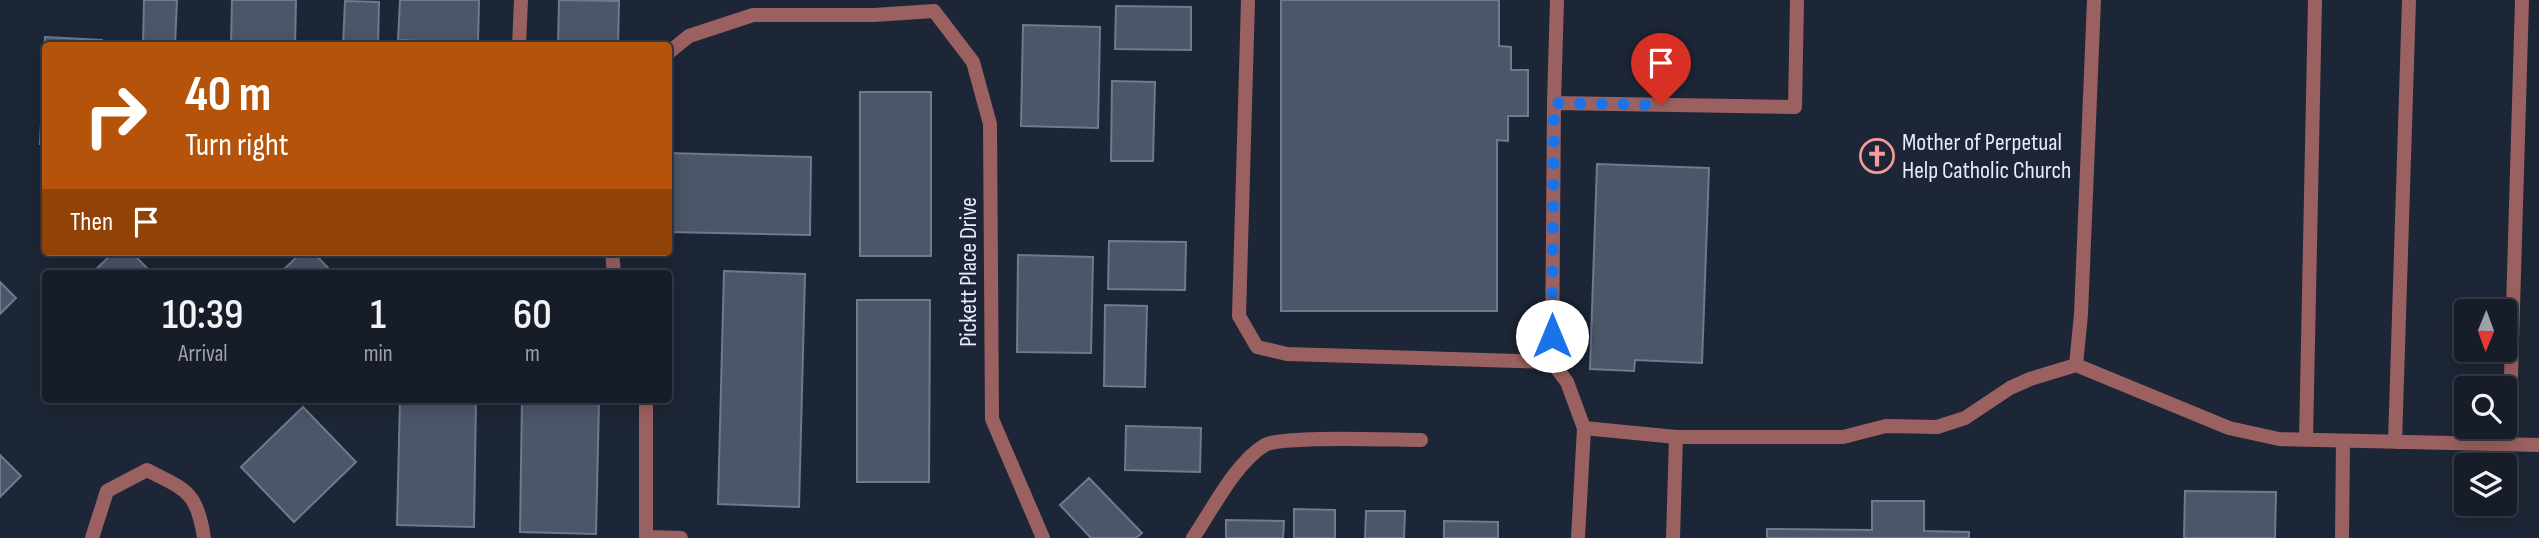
<!DOCTYPE html>
<html lang="en">
<head>
<meta charset="utf-8">
<style>
  :root { --surface:#161c28; --page:#232934; --text:#f1f3f6; --muted:#9ea1a8; --line:#353a45 }
  body { margin:0; font-family:"Sofia Sans Condensed",sans-serif; background:var(--page); color:var(--text); height:100vh; display:flex; flex-direction:column; font-size:26px; white-space:nowrap }
  * { box-sizing:border-box; margin:0 }
  p { font-size:23px; color:var(--muted) }
  .icon { flex:none; width:38px; height:38px; fill:none; stroke:currentColor; stroke-width:2; stroke-linecap:round; stroke-linejoin:round }
  .map { position:relative; flex:1; overflow:hidden }
  .panel { position:absolute; left:42px; top:270px; width:630px; height:133px; display:flex; flex-direction:column; background:var(--surface); border-radius:7px; box-shadow:0 4px 18px #0003,0 0 0 2px var(--line) }
  .panel>* { flex:none }
  .hud { position:absolute; left:42px; top:42px; width:630px; height:214px; border-radius:7px; box-shadow:0 4px 18px #0003,0 0 0 2px var(--line); background:#b45309; color:#fff; overflow:hidden }
  .needle { width:46px; rotate:181deg }
  .fabs { position:absolute; left:2454px; top:299px; display:grid; gap:14px }
  .fabs a { display:grid; place-items:center; width:63px; height:63px; border-radius:7px; background:var(--surface); box-shadow:0 4px 18px #0003,0 0 0 2px var(--line); font-size:35px }
  .pin { position:absolute; display:grid; place-items:center; width:60px; height:60px; color:#fff; margin:-72px -30px; border-radius:50% 50% 50% 0; rotate:-45deg; box-shadow:0 0 7px #0007 }
  .pin .icon { rotate:45deg }
  .me { position:absolute; width:77px; margin:-38px; rotate:0deg; stroke-linejoin:round; filter:drop-shadow(0 0 5px #0008) }
  .turn { display:flex; align-items:center; gap:24px; height:147px; padding:0 28px; font-size:32px }
  .turn .icon { width:91px; height:91px; stroke-width:2.5 }
  .turn b { display:block; font-size:49px; line-height:60px }
  .then { display:flex; align-items:center; height:66px; padding:0 28px; background:#0003; gap:14px; font-size:26px }
  .eta { display:flex; justify-content:space-evenly; align-items:center; height:119px; text-align:center }
  .eta b { font-size:42px; font-weight:600; line-height:49px }
  .map>svg:first-child { display:block }
  .building { fill:#4b5668; stroke:#6e7a8d; stroke-width:2 }
  .lines { fill:none; stroke-linecap:round; stroke-linejoin:round }
  .lane { stroke:#9b6160; stroke-width:14 }
  .route { stroke:#1a73e8; stroke-width:12; stroke-dasharray:0 21.6 }
  .labels { text-anchor:middle; dominant-baseline:central; stroke-width:7; stroke-linejoin:round; paint-order:stroke }
  .poi-label { font-size:24px; fill:#e5ecf6; stroke:#1d2636; text-anchor:start }
  .street-label { font-size:24px; fill:#e5ecf6; stroke:#1d2636 }
</style>
</head>
<body>
<div class="map">
<svg width="2539" height="538" viewBox="0 0 2539 538">
  <rect width="100%" height="100%" fill="#1d2636"/>
  <path class="building" d="M144 0H177L175 46H143Z
    M232 0H296L295 46H231Z
    M400 0H479L478 44 398 40Z
    M559 0 619 1 618 46H558Z
    M1281 0H1499V46L1511 47V70H1528V116H1508V141L1497 140V311H1281Z
    M345 1 379 2 378 46H343Z
    M1116 6 1191 7V50L1115 49Z
    M1023 25 1100 27 1098 128 1021 126Z
    M45 37 102 40 101 46H46V144H40Z
    M1112 81 1155 82 1153 161H1111Z
    M860 92H931V256H860Z
    M668 153 811 157 810 235 668 232Z
    M1597 164 1709 168 1702 363 1635 360 1634 371 1590 369Z
    M1109 241 1186 242 1185 290 1108 289Z
    M114 252H131L152 273H92Z
    M302 252H313L333 273H280Z
    M1018 255 1093 257 1091 353 1017 352Z
    M724 271 805 274 799 507 718 504Z
    M0 282 16 298 0 314Z
    M857 300H930L929 482H857Z
    M1105 305 1147 306 1145 387 1104 386Z
    M400 399H476L474 527 397 525Z
    M522 399 599 400 596 534 520 532Z
    M303 407 356 462 294 522 241 467Z
    M1126 426 1201 428 1200 472 1125 470Z
    M0 455 21 476 0 497Z
    M1089 478 1142 533 1136 538H1091L1060 505Z
    M2185 491 2276 492 2275 538H2184Z
    M1872 501H1924V531L1969 532V538H1767V529L1872 530Z
    M1294 509 1335 510V538H1294Z
    M1366 511H1405L1404 538H1365Z
    M1226 520 1284 521 1283 538H1226Z
    M1444 521 1498 522V538H1444Z"/>
  <g class="lines">
    <path class="lane" d="M1248 0 1239 316 1257 347 1287 354 1552 362
      M1557 0 1554 103 1795 107 1797 0
      M934 11 973 62 990 124 992 419 1043 538
      M519 46 521 0
      M668 53 689 36 753 15H874L934 11
      M1554 103 1552 362 1567 382 1584 428 1578 538
      M612 252 614 273
      M2076 365 2229 428 2279 439 2539 445
      M646 399V538
      M1584 428 1676 437
      M2306 440 2315 0
      M2395 442 2409 0
      M2509 445 2522 0
      M647 537 681 538
      M92 538 107 491 147 470C186 490 197 491 204 538
      M1193 538C1212 510 1236 462 1265 445 1284 435 1393 440 1421 440
      M1673 538 1676 437H1843L1886 426 1937 427 1965 418 2010 388 2030 379 2076 365 2081 314 2094 0
      M2342 538 2343 441"/>
  </g>
  <g class="lines">
    <path class="route" d="M1552 336 1554 103 1661 105"/>
  </g>
  <defs>
    <g id="church-ring" transform="scale(1.75)"><circle r="9.5" fill="#1d2636" stroke="#f59b9a" stroke-width="1.5"/><path d="M-1.2-6h2.4v3.5h3.3v2.4h-3.3V6h-2.4V-.1h-3.3v-2.4h3.3Z" fill="#f59b9a"/></g>
  </defs>
  <g fill-rule="evenodd">
    <use href="#church-ring" x="1877" y="156"/>
  </g>
  <g class="labels">
    <g class="poi-label">
      <text x="1902" y="142">Mother of Perpetual<tspan x="1902" dy="28">Help Catholic Church</tspan></text>
    </g>
    <g class="street-label">
      <text transform="translate(968 272) rotate(-90)">Pickett Place Drive</text>
    </g>
  </g>
</svg>
<div class="fabs">
<a><svg class="needle" viewBox="-14 -14 28 28"><path d="M0-13l5 13h-10z" fill="#e53935"/><path d="M0 13l5-13h-10z" fill="#9ea1a8"/></svg></a>
<a><svg class="icon" aria-label="search" viewBox="0 0 24 24"><circle cx="10" cy="10" r="6"/><path d="M15 15l6 6"/></svg></a>
<a><svg class="icon" aria-label="layers" viewBox="0 0 24 24"><path d="M12 4l9 5-9 5-9-5zM3 14l9 5 9-5"/></svg></a>
</div>
<div class="pin" style="left:1661px;top:105px;background:#d93025"><svg class="icon" aria-label="arrive" viewBox="0 0 24 24"><path d="M6 21V4h12l-3 4 3 4H6"/></svg></div>
<svg class="me" style="left:1552px;top:336px" viewBox="-20 -20 40 40"><circle r="19" fill="#fff"/><path d="M0-13L10 11 0 6-10 11z" fill="#1a73e8"/></svg>
<div class="hud">
<div class="turn"><svg class="icon" aria-label="right" viewBox="0 0 24 24"><path d="M7 20v-9h11M14 6l5 5-5 5"/></svg><div><b>40 m</b>Turn right</div></div>
<div class="then">Then<svg class="icon" aria-label="arrive" viewBox="0 0 24 24"><path d="M6 21V4h12l-3 4 3 4H6"/></svg></div>
</div>
<section class="panel">
<div class="eta">
<div><b>10:39</b><p>Arrival</p></div>
<div><b>1</b><p>min</p></div>
<div><b>60</b><p>m</p></div>
</div>
</section>
</div>
</body>
</html>
